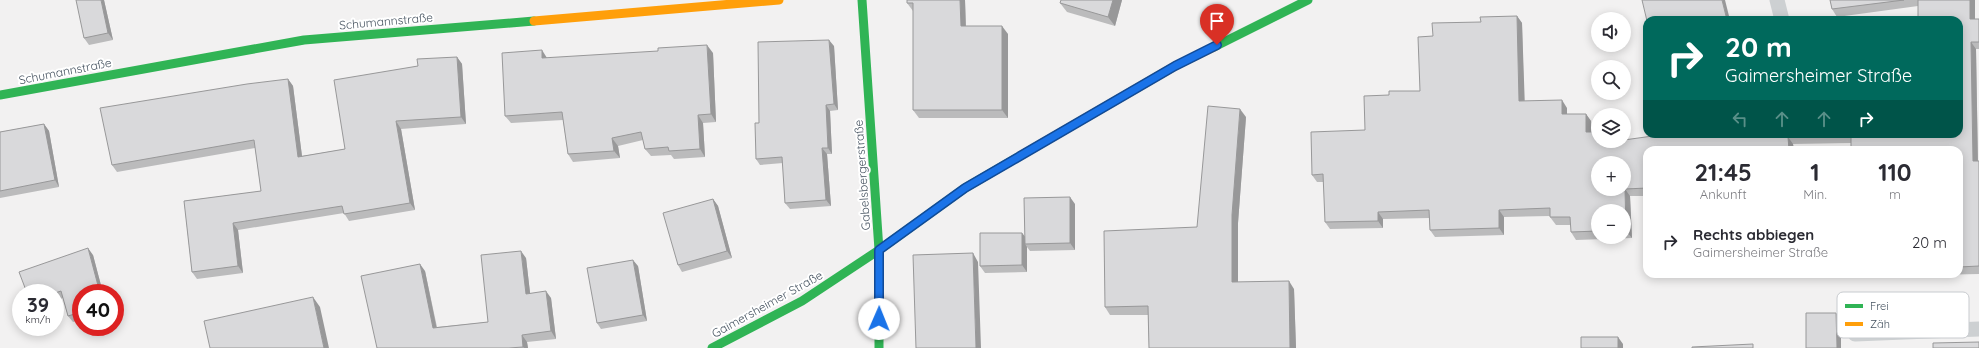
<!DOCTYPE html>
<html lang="de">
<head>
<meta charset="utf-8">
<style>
  :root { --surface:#fff; --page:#f7f7f7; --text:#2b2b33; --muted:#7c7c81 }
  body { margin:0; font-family:Quicksand,sans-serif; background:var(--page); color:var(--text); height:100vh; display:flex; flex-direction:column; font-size:15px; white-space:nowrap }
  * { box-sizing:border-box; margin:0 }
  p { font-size:13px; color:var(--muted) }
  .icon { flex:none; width:22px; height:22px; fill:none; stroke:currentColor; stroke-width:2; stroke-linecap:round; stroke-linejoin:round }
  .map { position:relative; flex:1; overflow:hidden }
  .side { position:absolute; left:1643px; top:146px; width:320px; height:132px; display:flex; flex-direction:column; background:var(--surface); border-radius:12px; box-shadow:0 2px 10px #0003 }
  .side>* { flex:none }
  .hud { position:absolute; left:1643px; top:16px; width:320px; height:122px; border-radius:12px; box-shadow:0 2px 10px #0003; background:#00695c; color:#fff; overflow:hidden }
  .controls { position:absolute; left:1591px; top:12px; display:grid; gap:8px }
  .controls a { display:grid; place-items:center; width:40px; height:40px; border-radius:50%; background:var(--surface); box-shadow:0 2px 10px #0003; font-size:20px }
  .speed { position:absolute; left:12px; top:284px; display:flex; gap:8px; font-size:20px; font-weight:700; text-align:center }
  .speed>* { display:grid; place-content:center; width:52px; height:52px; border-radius:50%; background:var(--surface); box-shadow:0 2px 10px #0003; line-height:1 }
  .speed small { font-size:10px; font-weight:400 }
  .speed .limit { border:6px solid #d22; background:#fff; color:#111 }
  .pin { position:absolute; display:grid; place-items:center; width:34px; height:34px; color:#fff; margin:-41px -17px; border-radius:50% 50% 50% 0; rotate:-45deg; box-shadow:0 0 4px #0007 }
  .pin .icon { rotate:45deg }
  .me { position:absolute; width:44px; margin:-22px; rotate:1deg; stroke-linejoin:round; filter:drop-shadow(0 0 3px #0008) }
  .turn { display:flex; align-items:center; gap:14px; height:84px; padding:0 16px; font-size:18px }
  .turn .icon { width:52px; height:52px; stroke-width:2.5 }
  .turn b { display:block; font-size:28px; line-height:34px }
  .lanes { display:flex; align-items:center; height:38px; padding:0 16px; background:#0003; justify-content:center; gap:20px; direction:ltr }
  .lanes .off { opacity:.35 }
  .eta { display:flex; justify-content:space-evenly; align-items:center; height:68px; text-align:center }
  .eta b { font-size:24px; font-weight:700; line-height:28px }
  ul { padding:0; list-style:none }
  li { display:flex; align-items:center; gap:12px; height:56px; padding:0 16px }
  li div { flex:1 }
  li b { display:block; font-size:15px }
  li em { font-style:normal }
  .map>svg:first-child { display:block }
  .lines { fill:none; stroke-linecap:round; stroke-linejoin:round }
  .lane { stroke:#cdd0d2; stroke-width:15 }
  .fast { stroke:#30b455; stroke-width:9 }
  .slow { stroke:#ff9f0a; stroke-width:9 }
  .wall { fill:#bbbbbc; fill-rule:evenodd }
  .shaded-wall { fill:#989899 }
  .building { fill:#d9d9db; stroke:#989899; fill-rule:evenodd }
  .route-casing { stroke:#114b97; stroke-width:10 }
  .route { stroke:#1a73e8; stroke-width:7 }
  .labels { text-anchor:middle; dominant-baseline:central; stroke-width:4; stroke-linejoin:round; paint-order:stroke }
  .street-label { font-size:12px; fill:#465360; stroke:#fff }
  .key { fill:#fff; stroke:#c8cbcf; stroke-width:1 }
  .key-label { font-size:11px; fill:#465360 }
</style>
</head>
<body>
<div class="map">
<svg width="1979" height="348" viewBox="0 0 1979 348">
  <rect width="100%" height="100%" fill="#f2f1f1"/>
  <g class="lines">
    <path class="lane" d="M1777 0 1782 20
      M1855 334 1979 329"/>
    <path class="fast" d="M862 0 879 250V348
      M1214 47 1308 0
      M0 95 304 40 534 21
      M712 348 802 301 879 250 965 188 1020 156"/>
    <path class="slow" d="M534 21 779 0
      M1020 156 1175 66 1214 47"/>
  </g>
  <path class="wall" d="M104 0 113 40 89 45 84 38Z
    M965 0 966 26 1008 34V118H919L913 110V11L907 3Z
    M1122 0 1115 26 1067 12 1060 3Z
    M1830 0H1975V19H1979V49H1976L1978 161H1979V274L1933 275 1932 274H1959V150L1851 143 1793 144 1794 150H1647V196H1630L1632 238 1576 240 1571 232V225H1556L1550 217V216L1504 217V235L1435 237 1430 230 1429 218 1383 219V228L1330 229 1325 222 1324 182H1317L1312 175 1365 130 1389 95 1420 91 1433 36 1481 22 1517 16 1522 23 1524 101 1567 108V114H1586L1591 121V132L1598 141H1624L1667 134H1959L1918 6 1837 17 1832 9ZM1598 211H1624V237H1598Z
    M834 46 838 110 830 111 832 154H827L831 206 790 209 785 203 783 163 760 165 756 159 759 123Z
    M713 53 716 122 703 123 705 157 674 159 671 155 651 156 645 149 643 140 618 146 620 158 573 162 568 154 563 120 511 123 505 116 547 58Z
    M457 57 462 64 466 124 401 129 415 210 349 221 344 213 238 230 243 273 197 279 192 272 184 201 261 191 255 148 117 172 112 165 288 79 293 86 302 156 345 149 418 66Z
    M1246 117 1238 223V282L1294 289 1296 348H1149L1148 315H1110L1105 307 1197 227Z
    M44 124 49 131 59 187 0 198V132Z
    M713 199 718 206 732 258 682 272 678 265Z
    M1075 204V250L1030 251 1027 247V272L985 273 980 266 1022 233 1025 237Z
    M93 255 103 293H81V320L73 322 68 316 63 298 55 301V293Z
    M526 258 530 293 551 298 556 339 527 342 528 348H377L425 271 437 327 488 322Z
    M638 266 647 321 601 329 597 323Z"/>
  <path class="shaded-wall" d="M101 0H104L113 40 108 33Z
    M960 0H965L966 34 961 26Z
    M1113 0H1122L1115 26 1108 17Z
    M1722 0H1725L1730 20H1727Z
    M1970 0H1975V26L1970 19Z
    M1517 16 1522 23 1525 109 1519 101Z
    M1002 26 1008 34V118L1002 110Z
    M829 40 834 46 838 110 834 104Z
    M1971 42 1976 49 1978 169 1973 161Z
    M707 45 713 53 716 122 711 114Z
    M542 50 547 58H542Z
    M457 57 462 64 466 124 461 117Z
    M288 79 293 86 303 164 298 157Z
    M1562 100 1567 108V122L1562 114Z
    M826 105 830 111 832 154 828 148Z
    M1240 109 1246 117 1238 223V290L1232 282V215Z
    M1586 114 1591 121 1592 140 1586 132Z
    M698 115 703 123 705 157 700 149Z
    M396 121 401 129 415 210 410 203Z
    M44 124 49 131 59 187 55 180Z
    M1788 137 1793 144 1794 150H1789Z
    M612 138 618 146 620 158 614 151Z
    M822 148 827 154 831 206 826 200Z
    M1625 189 1630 196 1632 238 1626 231Z
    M1070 197 1075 204V250L1070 243Z
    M713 199 718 206 732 258 727 251Z
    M1499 210 1504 217V235L1499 228Z
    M1378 212 1383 219V228L1378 221Z
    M233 223 238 230 243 273 238 266Z
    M1022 233 1027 239 1025 244 1027 247V272L1022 265Z
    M88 248 93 255 103 293H100Z
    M521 251 526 258 531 301 526 294Z
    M973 253 978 262 981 348H976Z
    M633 260 638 266 647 321 643 315Z
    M420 264 425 271 438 335 433 328Z
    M1289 281 1294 289 1296 348H1290Z
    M546 291 551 298 556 339 551 331Z
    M313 297 320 307 329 348H324Z
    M1836 313 1841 319V348H1837Z
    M522 335 527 342 528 348H524L523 347Z
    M1618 337 1623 344V348H1618Z"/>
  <path class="building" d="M76 0H101L108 33 84 38Z
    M907 0H960L961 26H1002V110H913V3H907Z
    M1061 0H1113L1108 17 1060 3Z
    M1642 0H1722L1727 20H1647V21Z
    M1830 0H1904L1832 9Z
    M1918 0H1970V19H1979V42H1971L1973 161H1979V266L1959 267V150H1851V135L1788 137 1789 150H1647V188L1625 189 1626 231H1624V211H1598V231L1571 232 1570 217H1550V208L1499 210V228L1430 230 1429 210 1378 212V221L1325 222 1323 174 1312 175 1311 132 1365 130 1364 96 1389 95V91H1420L1418 37 1433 36 1432 23 1481 22 1480 17 1517 16 1519 101 1562 100V114H1586V132H1598V141H1624V140L1667 134H1959V20H1918ZM1598 163H1624V189H1598Z
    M829 40 834 104 826 105 828 148H822L826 200 785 203 782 157 756 159 755 123H759L758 42Z
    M707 45 711 114 698 115 700 149 669 151 668 147 645 149 641 132 612 138 614 151 568 154 562 112 505 116 502 53 542 50V58L658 51V48Z
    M457 57 461 117 396 121 410 203 344 214 342 206 233 223 238 266 192 272 184 201 261 191 254 140 112 165 100 108 247 84 288 79 298 157 345 149 334 80 418 66 417 59Z
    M1208 106 1240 109 1232 215V282L1289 281 1290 348H1149L1148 306 1105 307 1104 231 1197 227Z
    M44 124 55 180 0 191V132Z
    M1070 197V243L1025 244 1024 198Z
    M713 199 727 251 678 265 663 213Z
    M980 233H1022V265L980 266Z
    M88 248 100 293H81V312L68 316 61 291 55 293H27L19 272Z
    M521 251 526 294 546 291 551 331 522 335 523 347 509 348H377L361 276 420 264 433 328 488 322 481 255Z
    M973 253 976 348H916L913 255Z
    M633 260 643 315 597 323 587 268Z
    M313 297 324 348H210L204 321Z
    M1806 313H1836L1837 348H1806Z
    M1581 337H1618V348H1581Z
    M1979 342V348H1933V343Z
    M1753 344V348H1692V347Z"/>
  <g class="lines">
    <g class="route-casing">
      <path id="route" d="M879 319V250L965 188 1175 66 1217 45"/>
    </g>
    <use href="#route" class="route"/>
  </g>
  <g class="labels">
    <g class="street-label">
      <text transform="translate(386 21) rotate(-5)">Schumannstraße</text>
      <text transform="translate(65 71) rotate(-11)">Schumannstraße</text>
      <text transform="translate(862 175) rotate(-94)">Gabelsbergerstraße</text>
      <text transform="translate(767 304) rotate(-29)">Gaimersheimer Straße</text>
    </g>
  </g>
  <rect x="1837" y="292" width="132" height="46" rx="6" class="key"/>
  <rect x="1845" y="304" width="18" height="4" fill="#30b455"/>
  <rect x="1845" y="322" width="18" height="4" fill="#ff9f0a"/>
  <g class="key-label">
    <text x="1870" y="310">Frei</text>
    <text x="1870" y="328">Zäh</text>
  </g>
</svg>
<div class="controls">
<a><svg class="icon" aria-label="sound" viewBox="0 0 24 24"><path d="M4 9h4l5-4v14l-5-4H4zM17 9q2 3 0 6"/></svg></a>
<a><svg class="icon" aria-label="search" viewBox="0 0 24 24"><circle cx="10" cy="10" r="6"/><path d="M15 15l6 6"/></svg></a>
<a><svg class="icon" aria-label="layers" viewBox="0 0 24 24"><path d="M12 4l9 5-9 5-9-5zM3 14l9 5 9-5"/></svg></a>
<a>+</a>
<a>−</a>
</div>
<div class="speed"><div>39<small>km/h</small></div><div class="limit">40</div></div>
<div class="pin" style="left:1217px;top:45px;background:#d93025"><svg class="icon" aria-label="arrive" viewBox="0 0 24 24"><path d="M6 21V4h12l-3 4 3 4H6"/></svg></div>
<svg class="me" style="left:879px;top:319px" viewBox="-20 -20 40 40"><circle r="19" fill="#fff"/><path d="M0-13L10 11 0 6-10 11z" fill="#1a73e8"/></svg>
<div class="hud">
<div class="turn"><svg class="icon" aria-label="right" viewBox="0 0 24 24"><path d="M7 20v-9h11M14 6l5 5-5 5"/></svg><div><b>20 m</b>Gaimersheimer Straße</div></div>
<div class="lanes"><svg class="icon off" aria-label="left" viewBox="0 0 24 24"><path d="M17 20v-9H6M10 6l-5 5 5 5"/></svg><svg class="icon off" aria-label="ahead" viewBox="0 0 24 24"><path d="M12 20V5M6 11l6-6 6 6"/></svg><svg class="icon off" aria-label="ahead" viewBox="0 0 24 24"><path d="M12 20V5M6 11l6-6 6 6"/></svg><svg class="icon" aria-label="right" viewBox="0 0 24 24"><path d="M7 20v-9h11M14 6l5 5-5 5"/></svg></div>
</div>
<section class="side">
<div class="eta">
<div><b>21:45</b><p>Ankunft</p></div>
<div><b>1</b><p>Min.</p></div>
<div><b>110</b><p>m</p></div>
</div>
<ul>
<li><svg class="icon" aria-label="right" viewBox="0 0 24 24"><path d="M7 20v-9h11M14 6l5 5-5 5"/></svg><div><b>Rechts abbiegen</b><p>Gaimersheimer Straße</p></div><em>20 m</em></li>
</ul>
</section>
</div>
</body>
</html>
